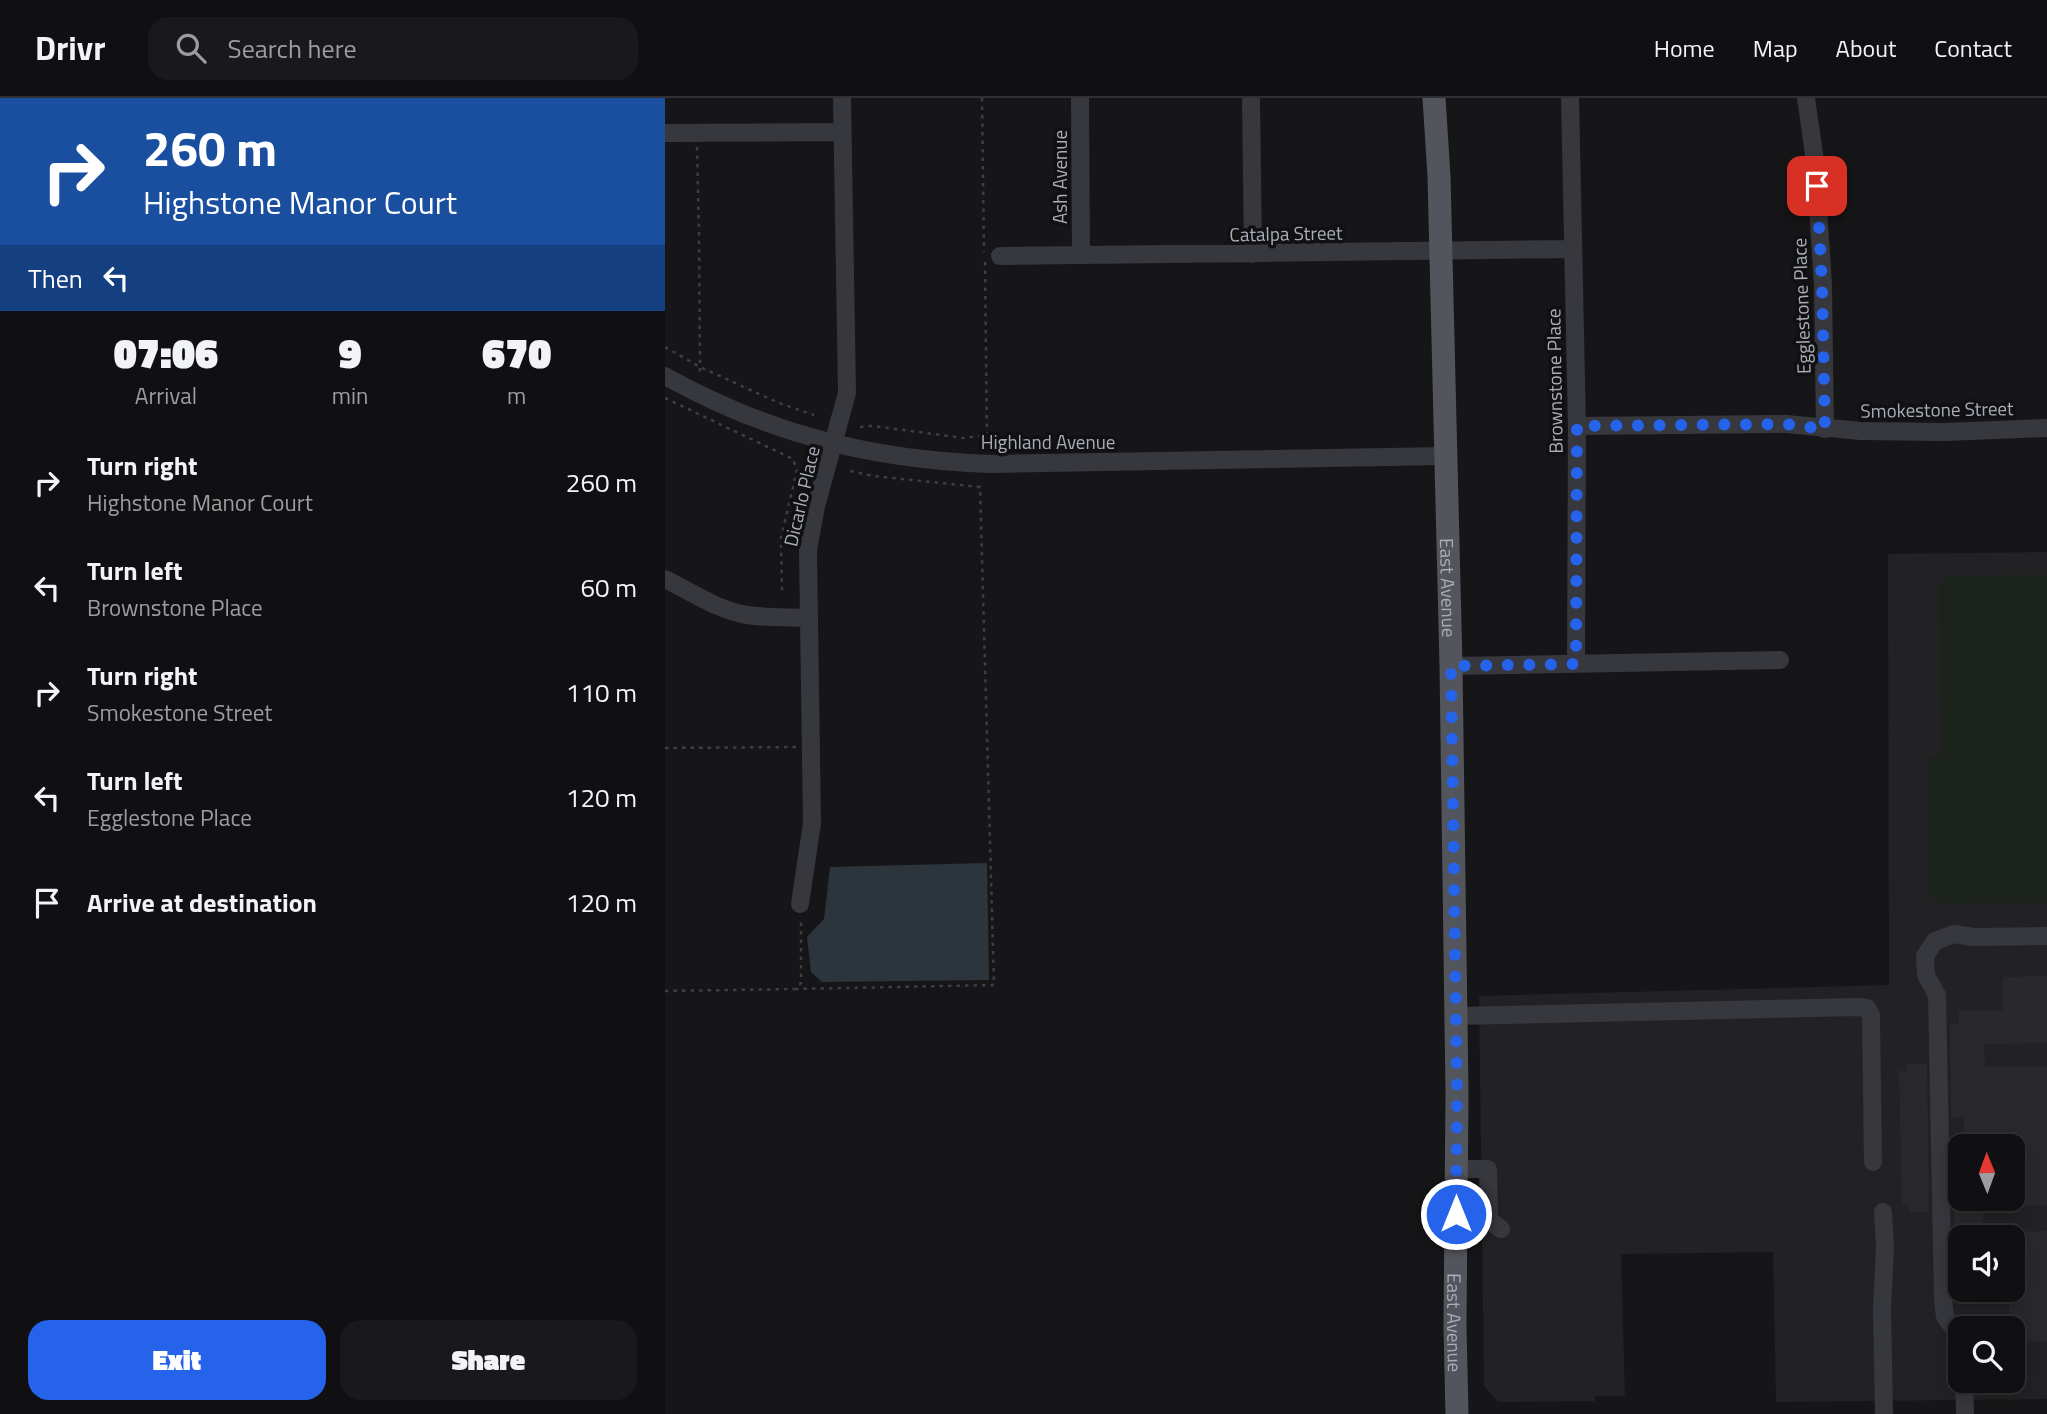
<!DOCTYPE html>
<html lang="en">
<head>
<meta charset="utf-8">
<style>
  :root { --surface:#101012; --page:#19191b; --text:#f1f3f6; --muted:#9c9d9f; --line:#303032; --accent:#2563eb }
  body { margin:0; font-family:"Titillium Web",sans-serif; background:var(--page); color:var(--text); height:100vh; display:flex; flex-direction:column; font-size:26px; white-space:nowrap }
  * { box-sizing:border-box; margin:0 }
  p { font-size:23px; color:var(--muted) }
  .icon { flex:none; width:38px; height:38px; fill:none; stroke:currentColor; stroke-width:2; stroke-linecap:round; stroke-linejoin:round }
  .map { position:relative; flex:1; overflow:hidden }
  .details { display:flex; flex-direction:column; background:var(--surface); width:665px }
  .details>* { flex:none }
  .hud { background:#1a4fa0; color:#fff; overflow:hidden }
  .needle { width:46px; rotate:359deg }
  .fabs { position:absolute; left:1283px; top:1036px; display:grid; gap:14px }
  .fabs a { display:grid; place-items:center; width:77px; height:77px; border-radius:14px; background:var(--surface); box-shadow:0 4px 18px #0003,0 0 0 2px var(--line); font-size:35px }
  .pin { position:absolute; display:grid; place-items:center; width:60px; height:60px; color:#fff; margin:-30px; border-radius:14px; box-shadow:0 4px 10px #0006 }
  .me { position:absolute; width:77px; margin:-38px; rotate:0deg; stroke-linejoin:round; filter:drop-shadow(0 0 5px #0008) }
  .turn { display:flex; align-items:center; gap:24px; height:147px; padding:0 28px; font-size:32px }
  .turn .icon { width:91px; height:91px; stroke-width:2.5 }
  .turn b { display:block; font-size:49px; line-height:60px }
  .then { display:flex; align-items:center; height:66px; padding:0 28px; background:#0003; gap:14px; font-size:26px }
  .eta { display:flex; justify-content:space-evenly; align-items:center; height:119px; text-align:center }
  .eta b { font-size:42px; font-weight:800; line-height:49px }
  .cta { display:flex; gap:14px; margin-top:auto; padding:14px 28px }
  .cta a { flex:1; height:80px; border-radius:21px; background:var(--accent); color:#fff; font-size:28px; font-weight:800; line-height:80px; text-align:center }
  .cta a+a { background:var(--page); color:var(--text) }
  ul { padding:0; list-style:none }
  li { display:flex; align-items:center; gap:21px; height:105px; padding:0 28px }
  li div { flex:1 }
  li b { display:block; font-size:26px }
  li em { font-style:normal }
  header { display:flex; align-items:center; gap:42px; box-sizing:border-box; height:98px; padding:0 35px; background:var(--surface); border-bottom:2px solid var(--line) }
  header strong { font-size:33px }
  nav { display:flex; gap:38px; margin-inline-start:auto; font-size:24px }
  .search { width:490px; height:63px; background:var(--page); display:flex; align-items:center; gap:18px; box-sizing:border-box; padding:0 24px; border-radius:21px; color:var(--muted); font-size:26px }
  main { display:flex; flex:1; min-height:0 }
  .map>svg:first-child { display:block }
  .built { fill:#222225; fill-rule:evenodd }
  .green { fill:#1c231d }
  .water { fill:#2c353c }
  .building { fill:#29292c }
  .lines { fill:none; stroke-linecap:round; stroke-linejoin:round }
  .path { stroke:#3d3f44; stroke-width:2.5; stroke-dasharray:3.5 5; stroke-linecap:butt }
  .minor { stroke:#37383d; stroke-width:18 }
  .major { stroke:#53555c; stroke-width:23 }
  .route { stroke:#2563eb; stroke-width:12; stroke-dasharray:0 21.6 }
  .labels { text-anchor:middle; dominant-baseline:central; stroke-width:7; stroke-linejoin:round; paint-order:stroke }
  .street-label { font-size:19px; fill:#a8adb8; stroke:#111113 }
</style>
</head>
<body>
<header>
<strong>Drivr</strong>
<div class="search"><svg class="icon" aria-label="search" viewBox="0 0 24 24"><circle cx="10" cy="10" r="6"/><path d="M15 15l6 6"/></svg>Search here</div>
<nav><a>Home</a><a>Map</a><a>About</a><a>Contact</a></nav>
</header>
<main>
<section class="details">
<div class="hud">
<div class="turn"><svg class="icon" aria-label="right" viewBox="0 0 24 24"><path d="M7 20v-9h11M14 6l5 5-5 5"/></svg><div><b>260 m</b>Highstone Manor Court</div></div>
<div class="then">Then<svg class="icon" aria-label="left" viewBox="0 0 24 24"><path d="M17 20v-9H6M10 6l-5 5 5 5"/></svg></div>
</div>
<div class="eta">
<div><b>07:06</b><p>Arrival</p></div>
<div><b>9</b><p>min</p></div>
<div><b>670</b><p>m</p></div>
</div>
<ul>
<li><svg class="icon" aria-label="right" viewBox="0 0 24 24"><path d="M7 20v-9h11M14 6l5 5-5 5"/></svg><div><b>Turn right</b><p>Highstone Manor Court</p></div><em>260 m</em></li>
<li><svg class="icon" aria-label="left" viewBox="0 0 24 24"><path d="M17 20v-9H6M10 6l-5 5 5 5"/></svg><div><b>Turn left</b><p>Brownstone Place</p></div><em>60 m</em></li>
<li><svg class="icon" aria-label="right" viewBox="0 0 24 24"><path d="M7 20v-9h11M14 6l5 5-5 5"/></svg><div><b>Turn right</b><p>Smokestone Street</p></div><em>110 m</em></li>
<li><svg class="icon" aria-label="left" viewBox="0 0 24 24"><path d="M17 20v-9H6M10 6l-5 5 5 5"/></svg><div><b>Turn left</b><p>Egglestone Place</p></div><em>120 m</em></li>
<li><svg class="icon" aria-label="arrive" viewBox="0 0 24 24"><path d="M6 21V4h12l-3 4 3 4H6"/></svg><div><b>Arrive at destination</b></div><em>120 m</em></li>
</ul>
<div class="cta"><a>Exit</a><a>Share</a></div>
</section>
<div class="map">
<svg width="1382" height="1316" viewBox="0 0 1382 1316">
  <rect width="100%" height="100%" fill="#161618"/>
  <path class="built" d="M1382 454V1301L1111 1304 1108 1154 956 1156 960 1298H930V1303L833 1304 819 1288 814 898 1224 887 1223 456ZM1295 1048H1348V1101H1295ZM1295 1139H1348V1192H1295ZM1295 1230H1348V1283H1295Z"/>
  <path class="green" d="M1382 477V804L1276 806 1264 795 1263 659H1276L1274 486 1281 478Z"/>
  <path class="water" d="M322 765 324 882 157 884 146 874 142 839 159 821 165 769Z"/>
  <path class="building" d="M1382 878V945L1319 946 1320 969 1382 968V1107H1348V1048H1299V1019H1286L1285 926H1294V912H1338V879Z
    M1241 966H1262L1264 1114H1244V1107L1237 1108 1234 973H1241Z
    M1289 1101H1318V1139H1289Z
    M1382 1133V1243H1348V1230H1344V1192H1348V1134Z"/>
  <g class="lines">
    <path class="path" d="M317 0 319 154
      M32 49 34 136 35 275
      M320 164 322 347
      M0 249 35 269 114 305 149 317
      M0 300 128 361 132 372 116 440 117 495
      M195 329 208 328 299 340 322 337
      M0 650 132 649
      M130 891 329 887 315 389 208 378 181 372
      M0 893 130 891 136 885V821"/>
    <path class="minor" d="M415 0 416 157
      M586 0 588 156
      M905 0 912 328 911 566
      M1141 0 1150 63 1158 187 1160 331
      M0 35 177 34
      M335 158 908 151
      M0 278C104 336 207 362 326 366L781 358
      M912 328 1121 326 1196 333 1279 334 1382 330
      M0 481C27 494 52 512 82 517 102 520 123 519 143 520
      M786 568 1115 562
      M135 806 147 725 143 452 151 408 182 295 177 0
      M791 918 1193 909 1202 910 1206 917 1208 1064
      M791 1071H823L824 1122 836 1131
      M1218 1114 1220 1149 1217 1212 1219 1316
      M1295 1238 1280 1219 1278 1201 1272 897 1261 877 1260 858 1270 843 1289 836 1308 839 1382 838
      M1299 1283 1300 1316"/>
    <path class="major" id="s1" d="M769 0 774 78 786 568 792 995 790 1229 792 1316"/>
  </g>
  <g class="lines">
    <path class="route" d="M791 1116 792 995 786 568 911 566 912 328 1121 326 1160 331 1157 187 1152 88"/>
  </g>
  <g class="labels">
    <g class="street-label">
      <text transform="translate(394 79) rotate(-90)">Ash Avenue</text>
      <text transform="translate(621 135) rotate(-1)">Catalpa Street</text>
      <text transform="translate(1136 208) rotate(-92)">Egglestone Place</text>
      <text transform="translate(889 283) rotate(-91)">Brownstone Place</text>
      <text transform="translate(1272 311) rotate(-1)">Smokestone Street</text>
      <text x="383" y="343">Highland Avenue</text>
      <text transform="translate(136 398) rotate(-77)">Dicarlo Place</text>
      <text stroke="none"><textPath href="#s1" startOffset="490">East Avenue</textPath></text>
      <text stroke="none"><textPath href="#s1" startOffset="1225">East Avenue</textPath></text>
    </g>
  </g>
</svg>
<div class="fabs">
<a><svg class="needle" viewBox="-14 -14 28 28"><path d="M0-13l5 13h-10z" fill="#e53935"/><path d="M0 13l5-13h-10z" fill="#9c9d9f"/></svg></a>
<a><svg class="icon" aria-label="sound" viewBox="0 0 24 24"><path d="M4 9h4l5-4v14l-5-4H4zM17 9q2 3 0 6"/></svg></a>
<a><svg class="icon" aria-label="search" viewBox="0 0 24 24"><circle cx="10" cy="10" r="6"/><path d="M15 15l6 6"/></svg></a>
</div>
<div class="pin" style="left:1152px;top:88px;background:#d93025"><svg class="icon" aria-label="arrive" viewBox="0 0 24 24"><path d="M6 21V4h12l-3 4 3 4H6"/></svg></div>
<svg class="me" style="left:791px;top:1116px" viewBox="-20 -20 40 40"><circle r="17" fill="#2563eb" stroke="#fff" stroke-width="3"/><path d="M0-11L8 9 0 5-8 9z" fill="#fff"/></svg>
</div>
</main>
</body>
</html>
